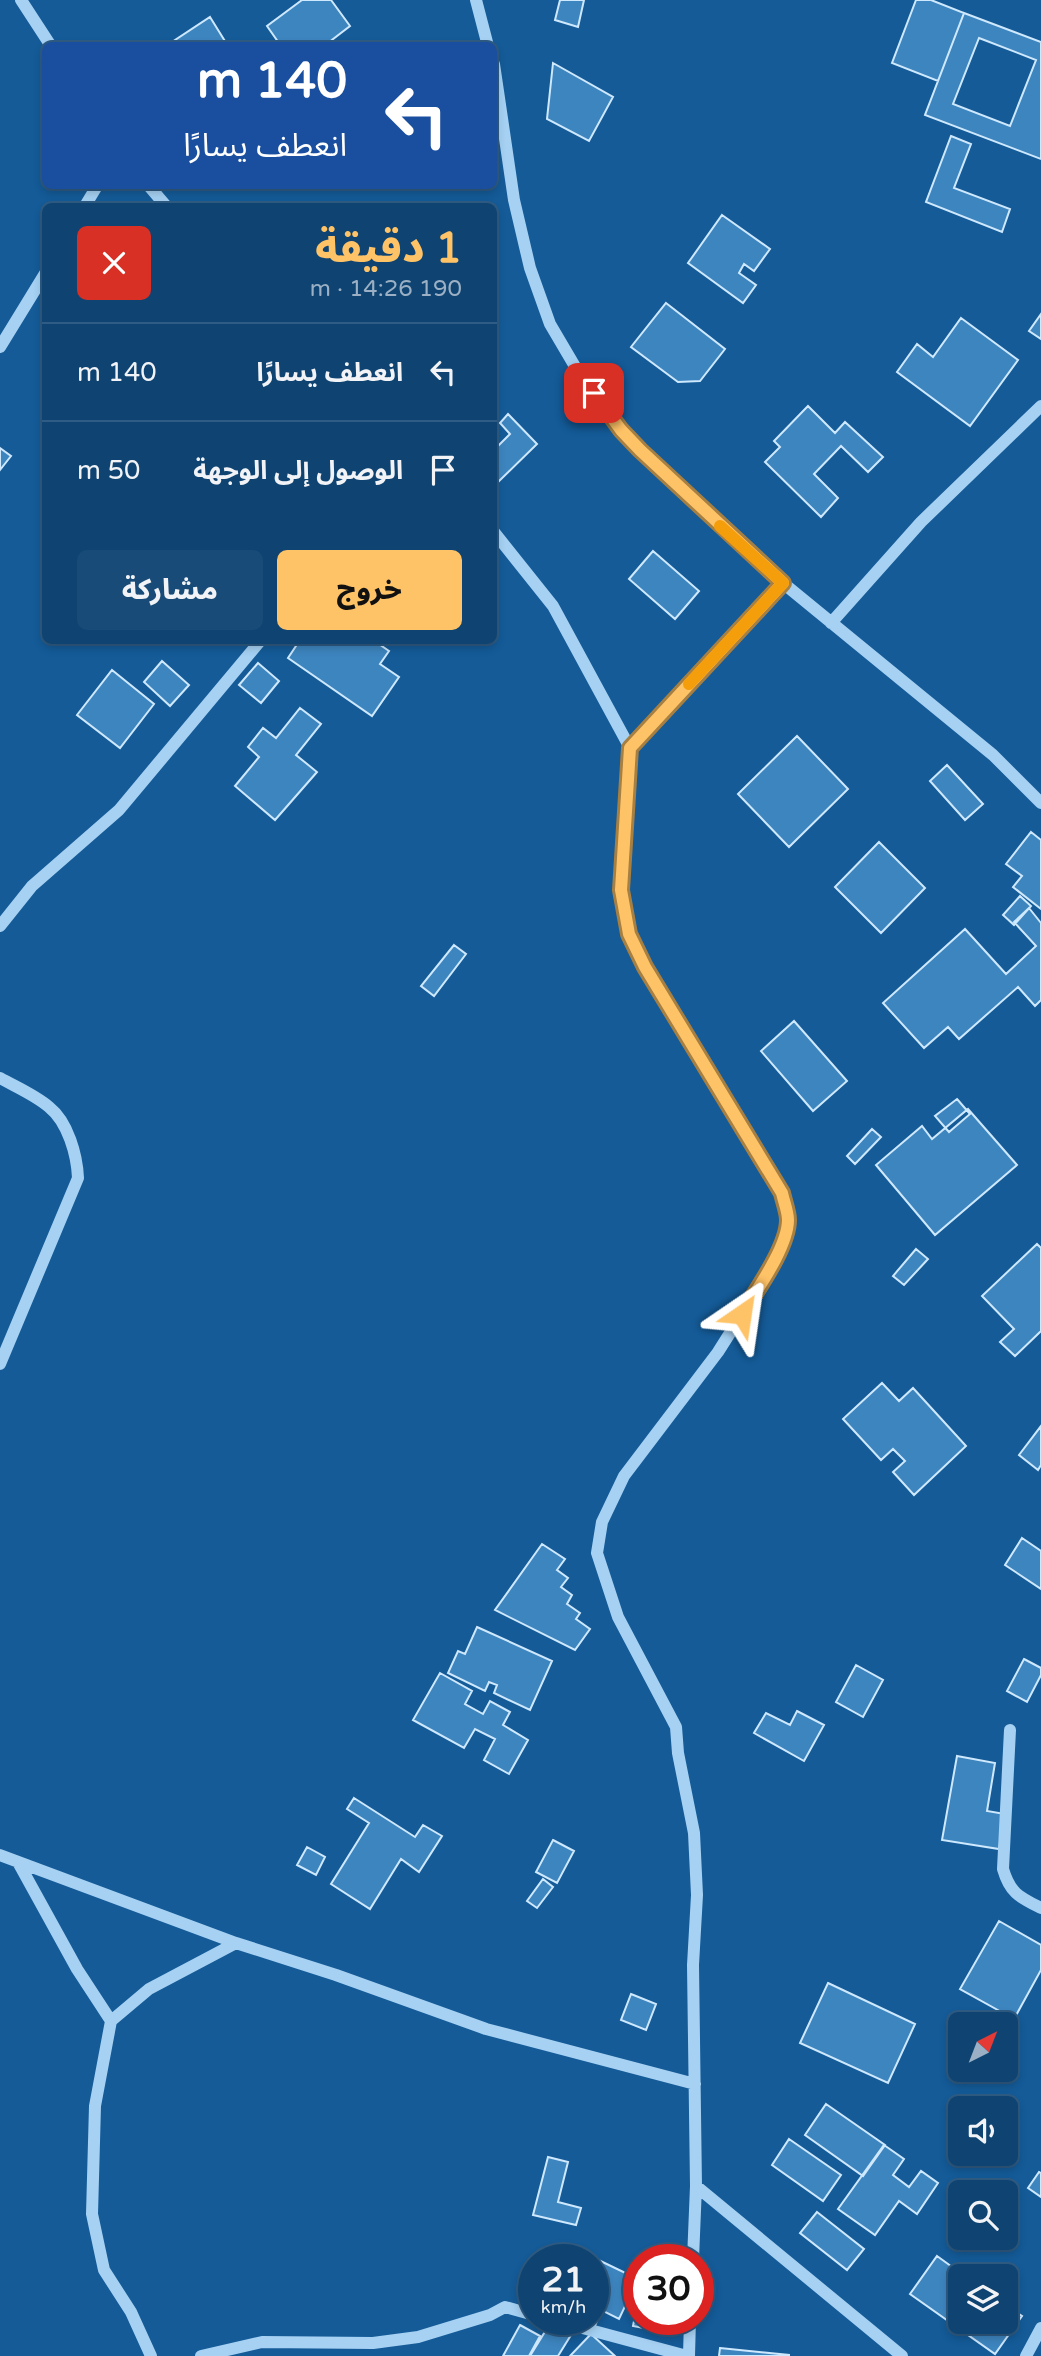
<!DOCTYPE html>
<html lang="ar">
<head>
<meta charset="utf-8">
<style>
  :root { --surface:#0f4472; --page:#184b77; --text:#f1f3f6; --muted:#9bb0c4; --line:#2f5c84; --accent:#ffc367 }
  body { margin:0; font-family:"Varela Round","Noto Sans Arabic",sans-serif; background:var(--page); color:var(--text); direction:rtl; height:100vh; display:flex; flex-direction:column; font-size:26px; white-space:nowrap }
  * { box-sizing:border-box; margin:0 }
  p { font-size:23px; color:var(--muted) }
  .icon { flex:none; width:38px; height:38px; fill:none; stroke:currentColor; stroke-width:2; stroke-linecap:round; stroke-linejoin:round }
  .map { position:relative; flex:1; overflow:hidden; direction:ltr }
  .sheet { position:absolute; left:42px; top:203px; width:455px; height:441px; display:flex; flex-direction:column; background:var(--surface); border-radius:10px; box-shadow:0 4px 10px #0003,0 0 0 2px var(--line); direction:rtl }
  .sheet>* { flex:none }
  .top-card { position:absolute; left:42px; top:42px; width:455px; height:147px; border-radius:10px; box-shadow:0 4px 10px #0003,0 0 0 2px var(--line); direction:rtl; background:#1a4fa0; color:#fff; overflow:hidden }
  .needle { width:46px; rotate:42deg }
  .fabs { position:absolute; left:948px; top:2012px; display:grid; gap:14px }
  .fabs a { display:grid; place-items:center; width:70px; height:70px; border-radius:10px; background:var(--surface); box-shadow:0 4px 10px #0003,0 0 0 2px var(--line); font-size:35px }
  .speed { position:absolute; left:518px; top:2244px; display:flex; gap:14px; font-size:35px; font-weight:700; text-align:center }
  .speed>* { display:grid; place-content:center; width:91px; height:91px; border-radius:50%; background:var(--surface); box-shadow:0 4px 10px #0003,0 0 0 2px var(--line); line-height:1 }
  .speed small { font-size:18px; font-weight:400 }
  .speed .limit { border:10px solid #d22; background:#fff; color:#111 }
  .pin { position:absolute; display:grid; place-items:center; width:60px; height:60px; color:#fff; margin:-30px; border-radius:14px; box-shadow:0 4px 10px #0006 }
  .me { position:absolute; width:77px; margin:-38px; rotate:32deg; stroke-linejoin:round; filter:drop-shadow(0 0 5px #0008) }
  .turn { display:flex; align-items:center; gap:24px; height:147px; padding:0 35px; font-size:32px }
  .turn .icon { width:91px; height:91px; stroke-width:2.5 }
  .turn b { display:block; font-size:49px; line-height:60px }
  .round { display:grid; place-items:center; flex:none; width:74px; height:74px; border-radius:10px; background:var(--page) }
  .head { display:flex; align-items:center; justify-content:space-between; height:119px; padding:0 35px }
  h1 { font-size:42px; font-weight:800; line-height:52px; color:var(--accent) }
  .cta { display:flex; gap:14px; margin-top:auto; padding:14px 35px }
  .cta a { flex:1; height:80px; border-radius:10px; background:var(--accent); color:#111; font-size:28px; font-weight:800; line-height:80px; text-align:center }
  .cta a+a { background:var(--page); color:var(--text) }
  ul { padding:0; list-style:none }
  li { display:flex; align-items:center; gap:21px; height:98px; padding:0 35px; border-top:2px solid var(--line) }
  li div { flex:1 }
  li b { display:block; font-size:26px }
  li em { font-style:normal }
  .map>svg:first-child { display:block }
  .building { fill:#3d85bf; stroke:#cee8fd; stroke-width:2; fill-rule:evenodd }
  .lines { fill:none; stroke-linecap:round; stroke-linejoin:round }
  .minor { stroke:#a6d1f3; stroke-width:12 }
  .route-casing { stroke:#a67f43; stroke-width:18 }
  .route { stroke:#ffc367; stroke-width:12 }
  .slow { stroke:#f59e0b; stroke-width:12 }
</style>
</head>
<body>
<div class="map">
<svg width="1041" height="2356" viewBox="0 0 1041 2356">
  <rect width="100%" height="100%" fill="#145b98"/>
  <path class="building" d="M302 0H331L350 26 324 46H281L267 26Z
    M560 0H584L578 27 555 20Z
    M916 0H931L964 13 938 81 892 63Z
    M964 13 1041 42V159L925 115ZM979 38 1036 60 1010 126 953 104Z
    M210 17 228 46H166Z
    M553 63 613 97 589 141 547 119Z
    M951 136 971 144 954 188 1010 209 1002 232 926 202Z
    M722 215 770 249 754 271 744 264 739 273 756 285 743 303 688 263Z
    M666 303 725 349 700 381 678 382 631 347Z
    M1041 314V339L1029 331Z
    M961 318 1018 360 970 426 897 372 917 344 933 357Z
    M808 406 835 433 845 422 883 457 868 472 841 446 814 474 838 498 821 517 765 462 780 447 774 441Z
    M508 414 537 444 497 483 494 480V450L510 434 500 423Z
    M0 448 11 456 0 470Z
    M653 551 699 591 675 619 629 579Z
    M300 640H373L389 651 380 664 399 677 372 716 288 658Z
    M162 661 189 685 170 706 144 682Z
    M258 663 279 681 261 703 239 685Z
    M112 670 154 704 120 748 77 715Z
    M300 708 321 724 296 755 317 772 275 820 235 786 259 757 248 747 263 728 276 738Z
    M797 736 848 789 789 847 738 794Z
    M947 765 983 804 965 820 930 781Z
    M1031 832 1041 840V909L1013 887 1022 876 1006 864Z
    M879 842 925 888 881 933 835 887Z
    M1020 896 1031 906 1014 925 1003 915Z
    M1029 908 1041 923V1000L1035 1006 1018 987 959 1039 948 1027 924 1048 883 1003 965 929 1006 974 1036 946 1014 922Z
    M454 945 466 954 434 996 421 986Z
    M794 1021 847 1081 813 1111 761 1051Z
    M957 1099 970 1114 949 1132 935 1116Z
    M968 1109 1017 1165 935 1235 876 1165 922 1126 932 1139Z
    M872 1129 881 1137 855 1164 847 1156Z
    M1037 1244 1041 1248V1331L1015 1356 1000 1342 1014 1329 982 1296Z
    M916 1249 928 1259 904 1285 893 1276Z
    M882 1383 899 1401 913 1388 966 1446 914 1495 893 1472 905 1461 893 1449 881 1460 843 1419Z
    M1041 1426V1465L1038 1470 1019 1455Z
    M1022 1538 1041 1551V1589L1005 1565Z
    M542 1544 565 1559 557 1570 568 1578 561 1587 572 1595 567 1604 580 1613 576 1619 590 1629 575 1650 495 1610Z
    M477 1627 552 1661 530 1710 494 1693 497 1685 489 1682 485 1691 448 1673 458 1651 465 1654Z
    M1024 1659 1041 1668V1675L1027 1702 1007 1691Z
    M856 1665 883 1680 863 1717 836 1702Z
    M440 1673 472 1691 465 1704 483 1714 490 1701 510 1712 503 1725 528 1740 509 1774 484 1760 495 1739 475 1729 464 1748 413 1720Z
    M797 1711 824 1725 804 1761 754 1733 766 1713 790 1725Z
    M957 1756 995 1763 987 1811 1005 1814 999 1849 942 1840Z
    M354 1798 415 1837 423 1825 442 1836 419 1872 401 1859 370 1909 331 1884 369 1823 347 1809Z
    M553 1840 574 1851 557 1883 536 1872Z
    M307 1847 325 1857 316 1875 297 1865Z
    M543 1879 553 1887 537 1908 527 1901Z
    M999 1921 1041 1945V1970L1014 2019 960 1989Z
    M828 1983 915 2024 888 2083 800 2043Z
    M631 1994 656 2004 646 2030 621 2020Z
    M826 2104 885 2145 863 2176 805 2135Z
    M789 2139 841 2175 823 2201 772 2165Z
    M884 2145 904 2159 893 2175 909 2187 921 2171 938 2183 917 2214 899 2201 875 2235 838 2209Z
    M548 2157 568 2162 558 2202 581 2208 576 2225 533 2215Z
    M1039 2172 1041 2173V2197L1028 2188Z
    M817 2212 864 2249 847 2270 800 2233Z
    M588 2255 638 2279 619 2319 593 2306V2259H586Z
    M937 2256 966 2277H961V2322H1006V2305L1022 2316 995 2354 910 2294Z
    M639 2296V2319H667L665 2332 633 2326Z
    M593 2306 602 2310 594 2328 575 2319H593Z
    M551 2322 571 2335 558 2356H530Z
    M520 2325 540 2336 529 2356H503Z
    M591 2334 615 2356H570Z
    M720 2348 789 2355V2356H719Z"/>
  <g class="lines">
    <path class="minor" d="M21 0 51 46
      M476 0 488 46
      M494 64 514 200 530 268 550 324 580 375 621 430 679 489 783 583 993 755 1041 803
      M149 186 166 206
      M85 206 97 186
      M0 347 46 272
      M494 532 553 606 630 748 621 890 629 934 645 967 782 1193 788 1219 786 1237 766 1276 718 1352 624 1476 602 1522 597 1553 618 1617 676 1727 678 1753 694 1833 697 1895 693 1965 696 2186 693 2259
      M831 623 921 522 1041 406
      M630 748 783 583
      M0 926 32 886 119 810 261 640
      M0 1078C16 1087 35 1095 49 1107 68 1122 77 1155 78 1178L0 1364
      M1010 1730 1003 1869C1010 1893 1019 1897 1041 1908
      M0 1855 236 1943 336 1975 486 2029 695 2084
      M18 1862 77 1969 111 2021
      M696 2186 902 2356
      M549 2319 687 2356
      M151 2356 131 2312 104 2270 92 2214 95 2106 111 2021 149 1989 236 1943
      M201 2356 262 2342 373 2343 418 2337 490 2315 505 2307 534 2315
      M689 2356 690 2319
      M1026 2356 1041 2328"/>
  </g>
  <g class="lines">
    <g class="route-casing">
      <path id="route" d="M594 393 621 430 640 450 783 583 630 748 621 890 629 934 645 967 782 1193C784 1202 788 1212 788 1220 788 1247 756 1291 742 1314"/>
    </g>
    <use href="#route" class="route"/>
    <path class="slow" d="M689 684 783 583 720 526"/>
  </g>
</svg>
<div class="fabs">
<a><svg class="needle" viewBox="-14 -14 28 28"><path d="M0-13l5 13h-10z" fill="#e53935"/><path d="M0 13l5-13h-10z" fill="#9bb0c4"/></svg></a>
<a><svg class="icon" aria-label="sound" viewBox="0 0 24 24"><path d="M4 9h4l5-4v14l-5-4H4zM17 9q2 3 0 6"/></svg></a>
<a><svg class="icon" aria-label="search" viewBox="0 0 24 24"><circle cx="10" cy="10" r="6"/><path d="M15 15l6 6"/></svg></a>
<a><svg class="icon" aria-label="layers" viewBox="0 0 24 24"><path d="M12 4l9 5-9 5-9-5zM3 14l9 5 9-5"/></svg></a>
</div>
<div class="speed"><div>21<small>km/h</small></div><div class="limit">30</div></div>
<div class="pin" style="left:594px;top:393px;background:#d93025"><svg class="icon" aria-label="arrive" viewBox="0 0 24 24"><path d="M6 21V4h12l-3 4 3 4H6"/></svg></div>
<svg class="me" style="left:742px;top:1314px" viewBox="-20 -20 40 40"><path d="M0-17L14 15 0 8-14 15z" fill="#ffc367" stroke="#fff" stroke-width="4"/></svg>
<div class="top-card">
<div class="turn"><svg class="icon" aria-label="left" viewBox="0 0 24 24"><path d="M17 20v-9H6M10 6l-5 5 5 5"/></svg><div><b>140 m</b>انعطف يسارًا</div></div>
</div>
<section class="sheet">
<div class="head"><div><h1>1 دقيقة</h1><p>190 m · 14:26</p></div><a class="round" style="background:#d93025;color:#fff"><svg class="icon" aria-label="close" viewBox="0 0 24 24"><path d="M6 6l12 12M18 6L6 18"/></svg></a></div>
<ul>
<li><svg class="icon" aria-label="left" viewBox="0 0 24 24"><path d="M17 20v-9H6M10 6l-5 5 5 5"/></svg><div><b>انعطف يسارًا</b></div><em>140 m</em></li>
<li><svg class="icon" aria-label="arrive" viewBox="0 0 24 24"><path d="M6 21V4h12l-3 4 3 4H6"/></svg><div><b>الوصول إلى الوجهة</b></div><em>50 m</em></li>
</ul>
<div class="cta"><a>خروج</a><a>مشاركة</a></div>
</section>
</div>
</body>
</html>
